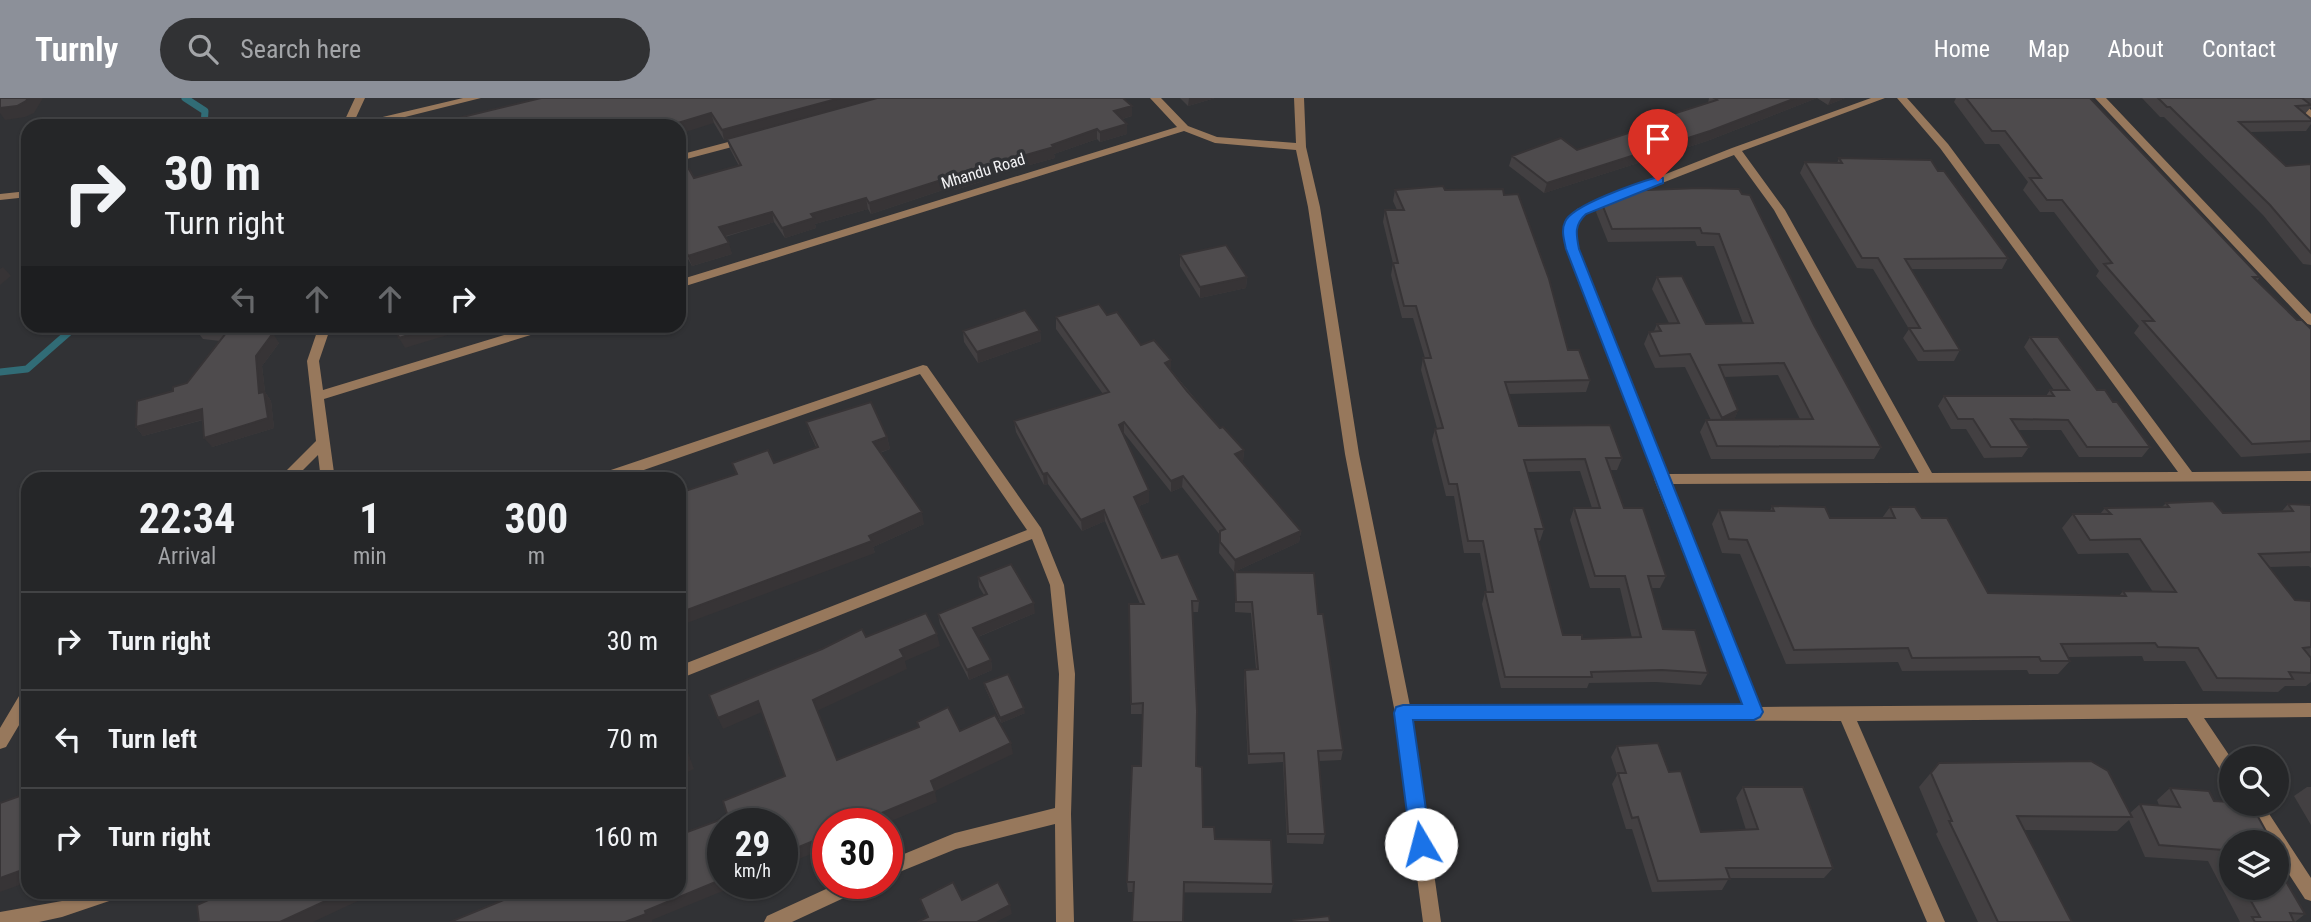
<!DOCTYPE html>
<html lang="en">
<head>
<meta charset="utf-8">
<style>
  :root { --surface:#252628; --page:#313234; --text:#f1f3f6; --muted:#a3a5a8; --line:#424345; --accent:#8c9099 }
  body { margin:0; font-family:"Roboto Condensed",sans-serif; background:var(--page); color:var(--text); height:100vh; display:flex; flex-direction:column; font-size:26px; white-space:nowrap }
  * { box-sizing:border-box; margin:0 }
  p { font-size:23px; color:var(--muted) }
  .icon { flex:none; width:38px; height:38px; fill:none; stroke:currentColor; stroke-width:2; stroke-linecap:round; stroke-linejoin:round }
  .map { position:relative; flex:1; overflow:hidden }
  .panel { position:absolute; left:21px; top:374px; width:665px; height:427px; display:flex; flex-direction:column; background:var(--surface); border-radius:21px; box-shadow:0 2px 5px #0004,0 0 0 2px var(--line) }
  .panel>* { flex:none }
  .hud { position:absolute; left:21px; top:21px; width:665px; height:214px; border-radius:21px; box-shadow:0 2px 5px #0004,0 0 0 2px var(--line); background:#252628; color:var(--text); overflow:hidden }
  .buttons { position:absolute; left:2219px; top:648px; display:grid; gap:14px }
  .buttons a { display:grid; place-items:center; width:70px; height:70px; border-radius:50%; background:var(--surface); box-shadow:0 2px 5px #0004,0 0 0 2px var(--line); font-size:35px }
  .speed { position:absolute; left:707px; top:710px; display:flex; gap:14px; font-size:35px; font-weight:700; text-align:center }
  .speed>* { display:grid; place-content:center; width:91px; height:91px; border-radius:50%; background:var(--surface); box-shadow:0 2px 5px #0004,0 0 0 2px var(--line); line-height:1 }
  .speed small { font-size:18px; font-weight:400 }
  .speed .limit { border:10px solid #d22; background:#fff; color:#111 }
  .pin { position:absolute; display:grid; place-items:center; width:60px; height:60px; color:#fff; margin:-72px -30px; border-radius:50% 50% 50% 0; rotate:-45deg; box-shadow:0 0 7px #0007 }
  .pin .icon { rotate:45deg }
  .me { position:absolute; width:77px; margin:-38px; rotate:352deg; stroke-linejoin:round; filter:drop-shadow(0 0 5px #0008) }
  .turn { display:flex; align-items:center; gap:24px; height:147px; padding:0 28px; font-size:32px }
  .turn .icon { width:91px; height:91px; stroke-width:2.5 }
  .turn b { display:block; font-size:49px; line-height:60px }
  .lanes { display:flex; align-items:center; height:66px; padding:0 28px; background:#0003; justify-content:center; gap:35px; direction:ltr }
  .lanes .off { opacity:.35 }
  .eta { display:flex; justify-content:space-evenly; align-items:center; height:119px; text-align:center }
  .eta b { font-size:42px; font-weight:700; line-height:49px }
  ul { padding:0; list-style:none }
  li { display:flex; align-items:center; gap:21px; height:98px; padding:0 28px; border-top:2px solid var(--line) }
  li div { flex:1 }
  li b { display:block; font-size:26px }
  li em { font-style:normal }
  header { display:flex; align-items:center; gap:42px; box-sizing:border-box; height:98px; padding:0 35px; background:var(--accent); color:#fff }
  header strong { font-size:33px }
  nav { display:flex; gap:38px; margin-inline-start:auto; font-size:24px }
  .search { width:490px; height:63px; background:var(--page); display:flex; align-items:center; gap:18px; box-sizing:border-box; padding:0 24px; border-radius:38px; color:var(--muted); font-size:26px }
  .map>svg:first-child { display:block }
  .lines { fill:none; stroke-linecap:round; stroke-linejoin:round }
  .stream { stroke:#316c76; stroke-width:7 }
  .minor { fill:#97785c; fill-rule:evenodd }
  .wall { fill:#434042; fill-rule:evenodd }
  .shaded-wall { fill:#373436 }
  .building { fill:#4e4b4d; stroke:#373436; stroke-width:2; fill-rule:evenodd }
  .route { fill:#1a73e8; stroke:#114b97; stroke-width:2 }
  .labels { text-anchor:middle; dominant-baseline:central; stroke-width:7; stroke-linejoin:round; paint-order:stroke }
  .far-street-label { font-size:16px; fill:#f3f3f5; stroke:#313235 }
</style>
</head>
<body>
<header>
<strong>Turnly</strong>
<div class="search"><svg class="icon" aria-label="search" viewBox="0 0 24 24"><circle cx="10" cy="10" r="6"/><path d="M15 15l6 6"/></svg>Search here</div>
<nav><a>Home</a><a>Map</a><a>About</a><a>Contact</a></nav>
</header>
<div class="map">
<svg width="2311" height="824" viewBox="0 0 2311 824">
  <rect width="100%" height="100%" fill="#313235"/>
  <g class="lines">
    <path class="stream" d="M185 0 205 13 204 28
      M0 274 27 271 76 228"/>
    <path class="minor" d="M355 0H365L353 26 463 0H481L369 28H342Z
      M1150 0H1161L1188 28 1217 39 1296 45 1294 0H1304L1306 49 1320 109 1359 356 1410 608 1744 609 1654 381 1655 379 1567 151 1565 130 1577 111 1732 50 1871 0H1885L1742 53 1785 112 1932 375 2178 374 1940 50 1897 0H1907L1948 46 2192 374 2311 373V383L1672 386 1760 609 2311 605V619L2204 620 2231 660V681L2225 679 2187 620 1857 623 1945 824H1927L1841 623 1412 622 1441 824H1423L1395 615 1345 356 1308 109 1296 52 1215 45 1184 33 679 190V182L1177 29ZM1734 57 1774 112 1919 375 1668 376 1579 151 1576 130 1585 115Z
      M2095 0H2106L2311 216V227L2307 226Z
      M2286 0H2297L2311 12V20Z
      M747 39 752 42 751 44 679 63V57Z
      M28 93V99L0 102V96Z
      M319 228H331L319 263 323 292 534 228H552L550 231 324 301 335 382H321L318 357 293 382H277L316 343 307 263Z
      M923 267 927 268 1041 430 1064 487 1075 576 1071 716 1074 824H1056L1055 726 956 751 887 779V763L955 735 1055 710 1059 576 1050 487 1032 441 679 581V568L1027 432 920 276 615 382H591L593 378Z
      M28 591V612L6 649 0 651V630L22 593Z
      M2244 705H2262L2311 780V803L2305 801 2277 758V744H2268Z
      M837 786H864L861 792 792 824H764L767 818Z
      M86 794H121L118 800 62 819 39 824H0V814L62 803Z"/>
  </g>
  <path class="wall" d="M1180 0H1215L1188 8Z
    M1709 0H1845L1828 7 1817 0 1707 43 1544 95 1509 68 1512 58 1577 52 1653 27 1654 22 1708 5Z
    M1956 0H2090L2260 179 2257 183 2297 222 2311 231V355L2241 359 2134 235 2139 228 2096 178 2099 173 2054 114H2040L2023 92 2028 84 1999 46H1985L1954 4Z
    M2142 0H2311V9L2305 16 2311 21V26L2306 33 2250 34 2286 68 2311 66V167L2303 166 2263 117 2164 19H2160Z
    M1132 8V18L1122 21 1127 26V36L1100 44 1097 41 1054 56 1055 60 983 80V83L955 92 952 89 871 116 868 111 815 126 816 130 785 140 774 124 725 139 732 156 692 168 688 161 679 163V74L694 80 739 68 730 51 727 41 756 33 724 42 714 25 450 22Z
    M1839 60 1938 73 2008 160 2002 171H1911L1960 252 1954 263H1918L1903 240 1909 231 1873 171 1857 170 1800 75 1805 64 1837 65Z
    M1699 90 1814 227 1881 349 1874 361H1711L1700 334 1706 322H1711L1685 269 1655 270 1644 246 1649 234 1654 233 1657 226 1669 225 1652 191 1657 179 1706 226 1743 225 1714 148H1697L1695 143 1608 144 1596 114 1600 101ZM1778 277 1800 321 1734 322 1738 312 1724 279Z
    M1395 92H1445L1504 97 1568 252 1590 282 1586 294 1509 296 1519 328 1622 360 1617 372H1610L1624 410 1666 478 1660 490H1651L1663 531 1708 575 1701 587 1656 584 1589 585 1587 590H1501L1482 506 1485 494H1487L1480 455H1464L1454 398H1446L1432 342 1435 331 1437 330 1421 272 1423 260H1425L1413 220H1402L1391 177 1393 165 1383 124 1385 112H1397L1393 103ZM1580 373 1592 410H1574L1570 422 1590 490H1620L1632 540 1582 541 1563 537 1538 443H1540L1544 431 1527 374Z
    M1180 157 1247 179 1246 190 1200 200 1180 168Z
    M1107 217 1171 272 1220 330 1244 352 1243 363 1242 364 1301 433 1299 444 1234 474 1219 455 1220 437 1182 389 1171 394 1124 335V336L1149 404 1139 408 1162 460 1199 503 1198 514H1192L1196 668 1203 729 1215 741 1273 786 1271 795 1128 794 1127 784 1141 668 1143 616H1131V606L1140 506 1105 423 1082 433 1048 386 1044 387 1016 334 1014 323 1103 296 1056 231V219Z
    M196 232 267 235 279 245 262 268 265 294 271 303 274 330 212 349 203 322 143 338 136 329 173 293 187 285 220 243 203 241Z
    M963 233H1040L1041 243 978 265 964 244Z
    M2030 239 2113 304 2150 349 2142 359H2079L2061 332H2017L2029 349 2022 359 1984 360 1966 331H1951L1938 308 1944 298H2046L2050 292H2054L2024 249Z
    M806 324 887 339 890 351 880 355 924 426 873 449 875 455 736 376 732 365H774L816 349 810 336Z
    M2166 405 2223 415 2282 413 2288 406 2311 407V470L2309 468 2269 469 2295 502 2311 503V584L2306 588H2285L2278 594 2203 593 2185 563H2144L2142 558 2068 559 2070 563 2058 576H2029L2027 572 1902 573 1898 564 1786 566 1740 456 1722 455 1712 426 1719 412 1770 413 1772 408 1830 420H1882L1890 409 1922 420 1988 495 2119 498 2123 493 2153 494 2128 455 2078 456 2062 430 2073 416H2100L2105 410H2161Z
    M1235 474 1318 516 1343 652 1341 662 1319 663 1325 736 1323 746 1287 745 1283 664 1248 666 1244 582 1245 572 1256 571 1251 515 1235 514Z
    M978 479 1035 515 978 539 991 562 992 572 969 582 940 526 938 516 984 497 979 489Z
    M984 585 1025 615 1001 625 985 590Z
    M1617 648 1669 674 1701 734 1746 732 1736 700 1743 689 1833 770 1824 780H1729L1722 792 1652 794 1632 731H1626L1612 686 1617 677 1611 659Z
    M1939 665 2130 715 2140 706 2159 707 2157 702 2170 690 2231 744V789H2277L2305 816 2295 824H2240L2208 763 2145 759 2129 722 2117 733 2024 732 2072 824H1978L1936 736 1938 734 1919 689Z
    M2307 689H2311V727L2294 698Z"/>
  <path class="shaded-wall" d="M28 0H43L34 15 25 19 5 22 0 15V10Z
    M840 0H879L724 42 722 32Z
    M1189 0H1215L1188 8Z
    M1796 0H1817L1707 43 1544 95 1547 85Z
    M1831 0H1845L1828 7Z
    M1132 8V18L1114 23V13Z
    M711 15 714 25 679 36V28H668Z
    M1127 26V36L1100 44V34Z
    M1097 31V41L1054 56 1055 60 983 80V83L955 92 954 82 980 70Z
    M951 79 952 89 871 116 869 105Z
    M866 100 868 111 815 126 816 130 785 140 782 130 811 116Z
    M772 114 774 124 722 139 719 129Z
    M729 145 732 156 692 168 688 158Z
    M685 151 688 161 679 163V152Z
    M3 169 11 178 0 187V171Z
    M1247 179 1246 190 1200 200V189Z
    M259 228H272L261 244 254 235Z
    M437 228H483V229L455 237 454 235 405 250 399 240Z
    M1040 233 1041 243 978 265 977 254Z
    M273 235 279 245 262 268 265 294 271 303 274 330 212 349 204 340 259 295 256 258Z
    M1171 262V274L1165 265Z
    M202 311 209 320 143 338 136 329Z
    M1738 312 1733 325 1716 332 1722 320Z
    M1124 324V335L1120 338 1119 327Z
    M887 339 890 351 875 356 873 344Z
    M1244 352 1243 363 1234 367 1235 356Z
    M1047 375 1048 386 1044 387 1043 376Z
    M1183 378 1182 389 1171 394V383Z
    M1149 392V404L1134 410V399Z
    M1104 412 1105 423 1082 433 1081 422Z
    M922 414 924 426 873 449 875 455 679 528V515L869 438Z
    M1301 433 1299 444 1234 474 1235 462Z
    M1034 505 1035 515 975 540 973 530Z
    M937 536 940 548 905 563 907 571 817 613 813 602 900 552Z
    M991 562 992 572 969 582 967 572Z
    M758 603 762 614 723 631 718 620Z
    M1024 610 1025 615 1001 625 1000 620Z
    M679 635 684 644 694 671 679 678Z
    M1011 645 1013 656 933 694 931 683Z
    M935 693 937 704 884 726H855Z
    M828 737V749L782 768V756Z
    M28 770V784L0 794V780Z
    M723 781V786H740L652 822V824H625L645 813Z
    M345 794H377L313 824H280Z
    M1010 807 1012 816 996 824H977Z"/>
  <path class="building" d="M0 0H28L26 3 17 8 0 10Z
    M541 0H840L722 32 711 15 668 28H451L450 22Z
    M877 0H1123L1132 8 1114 13 1127 26 1100 34 1097 31 1052 47 1054 49 980 70 982 73 954 82 951 79 869 105 866 100 811 116 814 120 782 130 772 114 719 129 729 145 688 158 685 151 679 152V74L689 71 694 80 741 67 727 41Z
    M1714 0H1796L1710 33 1547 85 1512 58 1561 40 1577 52 1659 25 1654 22 1717 2Z
    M1966 0H2090L2260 179H2253L2297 222H2302L2311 231V343L2252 346 2143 223H2154L2104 166 2112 165 2062 102H2047L2030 80H2041L2005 33H1992Z
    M2158 0H2302L2311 7 2296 8 2311 21V23L2239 24 2286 68 2311 66V155L2270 107 2170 9H2167Z
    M1839 60 1931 62 1938 73H1944L2008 160 1905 161 1960 252 1924 253 1909 230H1920L1878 160H1862L1805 64 1842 65Z
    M1443 88 1445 92 1503 91 1504 97 1518 96 1549 181 1568 252H1579L1590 282 1505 284 1519 328 1610 327 1622 360H1606L1624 410H1643L1666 478H1648L1663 531 1695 532 1708 575 1662 572 1591 574 1592 579H1505L1485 494H1493L1483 443H1468L1457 386H1449L1435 331 1443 330 1423 260H1431L1416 208H1404L1393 165H1398L1385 112H1404L1395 92ZM1585 361 1600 410H1574L1595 478H1625L1641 539 1582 541V537H1563L1535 431H1544L1524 362Z
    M1699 90 1739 91 1742 96 1750 97 1814 227 1881 349 1717 348 1706 322 1813 321 1784 265 1719 267 1738 312 1722 320 1690 256 1660 258 1649 234 1661 233 1657 226 1679 225 1657 179 1682 178 1706 226 1753 225 1719 136 1702 135 1700 130 1612 131 1600 101 1621 93Z
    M1226 147 1247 179 1200 189 1180 157Z
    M1099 206 1107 217 1117 214 1141 247 1154 242 1171 262 1165 265 1187 293 1220 330 1223 329 1244 352 1235 356 1301 433 1235 462 1220 444V433L1225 431 1183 378 1171 383 1124 324 1119 327 1149 392 1134 399 1162 460 1178 456 1199 503H1192L1197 613 1196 668 1202 669 1203 729H1214L1215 741 1271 742 1273 786 1184 784 1183 824H1132L1134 784H1127L1132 668H1141L1143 605 1131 606 1129 506H1144L1104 412 1081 422 1047 375 1043 376 1014 323 1109 294 1056 219Z
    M1025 212 1040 233 977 254 963 233Z
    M200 228H259L254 235H273L256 258 259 295 264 294 268 320 204 340 202 311 136 329 137 303 173 293V289L187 285 226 235 196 232Z
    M395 228H437L399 240Z
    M2030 239H2058L2097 292H2105L2113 304H2117L2150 349H2087L2068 322 2011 321 2029 349H1991L1973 321H1958L1944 298H2054L2050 292H2069Z
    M871 304 887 339 873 344 922 414 869 438 872 443 679 515V395L737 376 732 365 768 352 774 365 818 349 806 324Z
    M2213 403 2223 415 2293 413 2288 406 2311 407V454L2259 456 2295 502 2311 503V549L2303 550 2311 560V575L2289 574 2293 581 2217 580 2198 550 2158 549 2155 545 2061 546 2070 563H2041L2039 559 1912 560 1908 550 1794 552 1747 442 1729 441 1719 412 1774 413 1772 408 1825 409 1830 420H1895L1890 409H1915L1922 420H1947L1988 495 2126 498 2123 493 2176 494 2140 441 2090 442 2073 416H2111L2105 410 2169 409 2166 405Z
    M1011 466 1034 505 973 530 991 562 967 572 938 516 987 496 978 479Z
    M1235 474 1314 475 1318 516H1323L1343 652 1318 653 1325 736H1288L1284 655 1249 656 1245 572 1258 571 1252 504H1236Z
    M926 515 937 536 900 552 904 559 813 602 837 662 919 629 917 624 948 609 960 633 995 617 1011 645 931 683 935 693 855 726H828V737L782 756V726H723V781L645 813 646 816 625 824H450L523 794H679V737L728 719 723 703 785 678 758 603 718 620 709 597 822 551 862 531 866 539Z
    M1008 576 1024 610 1000 620 984 585Z
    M679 635 689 661 679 666Z
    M1658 645 1669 674 1681 673 1701 734 1758 731 1743 689H1803L1833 770H1726L1730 781 1658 783 1638 719 1632 720 1618 675H1626L1617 648Z
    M2091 663 2108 673 2132 719 2017 718 2072 824H1998L1949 723H1952L1931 675 1939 665Z
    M2170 690 2209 693 2214 703 2231 704V705L2251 706 2272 744H2231V767L2223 752 2159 747 2140 706 2180 709Z
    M28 695V770L0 780V705Z
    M2277 768 2305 816 2290 815 2294 824H2255L2252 819H2260L2243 789H2277Z
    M953 784 962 802 998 784 1010 807 977 824H917L928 819 920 801Z
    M226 794H345L280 824H199L197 807Z
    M1329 818 1330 824H1294L1293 822Z"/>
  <path class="route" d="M1658 79 1663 80V85L1586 116C1574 127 1576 136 1579 151L1763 614 1760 619 1754 622H1413L1431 746 1428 752 1421 754 1414 752 1411 746 1394 615 1396 609 1403 607 1742 606 1566 151C1564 142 1561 132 1565 124 1571 107 1640 84 1658 79Z"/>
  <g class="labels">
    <g class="far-street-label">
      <text transform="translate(983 73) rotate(-17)">Mhandu Road</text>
    </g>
  </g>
</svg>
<div class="buttons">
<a><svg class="icon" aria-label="search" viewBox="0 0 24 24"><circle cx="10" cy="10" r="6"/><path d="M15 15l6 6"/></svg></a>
<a><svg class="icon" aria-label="layers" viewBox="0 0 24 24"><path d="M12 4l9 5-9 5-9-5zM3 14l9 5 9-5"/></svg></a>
</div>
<div class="speed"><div>29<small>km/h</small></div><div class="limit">30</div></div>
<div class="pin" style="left:1658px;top:83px;background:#d93025"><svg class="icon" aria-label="arrive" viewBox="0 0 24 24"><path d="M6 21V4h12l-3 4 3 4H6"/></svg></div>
<svg class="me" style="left:1421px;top:746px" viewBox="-20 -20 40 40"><circle r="19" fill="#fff"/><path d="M0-13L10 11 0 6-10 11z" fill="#1a73e8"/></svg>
<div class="hud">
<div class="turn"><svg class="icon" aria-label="right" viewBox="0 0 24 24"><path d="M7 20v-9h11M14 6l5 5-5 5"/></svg><div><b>30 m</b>Turn right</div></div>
<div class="lanes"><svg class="icon off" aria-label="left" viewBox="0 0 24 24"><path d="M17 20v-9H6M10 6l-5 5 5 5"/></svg><svg class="icon off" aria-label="ahead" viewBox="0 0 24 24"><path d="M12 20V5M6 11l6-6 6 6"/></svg><svg class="icon off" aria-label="ahead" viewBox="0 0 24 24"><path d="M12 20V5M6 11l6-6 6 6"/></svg><svg class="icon" aria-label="right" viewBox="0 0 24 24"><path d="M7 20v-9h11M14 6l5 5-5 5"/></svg></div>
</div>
<section class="panel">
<div class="eta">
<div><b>22:34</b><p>Arrival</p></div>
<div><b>1</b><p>min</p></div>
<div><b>300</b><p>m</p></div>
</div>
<ul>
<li><svg class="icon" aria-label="right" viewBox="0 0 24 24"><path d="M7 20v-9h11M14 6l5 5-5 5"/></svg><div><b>Turn right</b></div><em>30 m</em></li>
<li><svg class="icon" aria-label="left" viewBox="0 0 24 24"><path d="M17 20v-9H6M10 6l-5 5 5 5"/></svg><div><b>Turn left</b></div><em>70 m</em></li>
<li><svg class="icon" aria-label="right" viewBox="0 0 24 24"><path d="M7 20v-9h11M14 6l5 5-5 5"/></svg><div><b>Turn right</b></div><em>160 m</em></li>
</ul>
</section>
</div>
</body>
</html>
